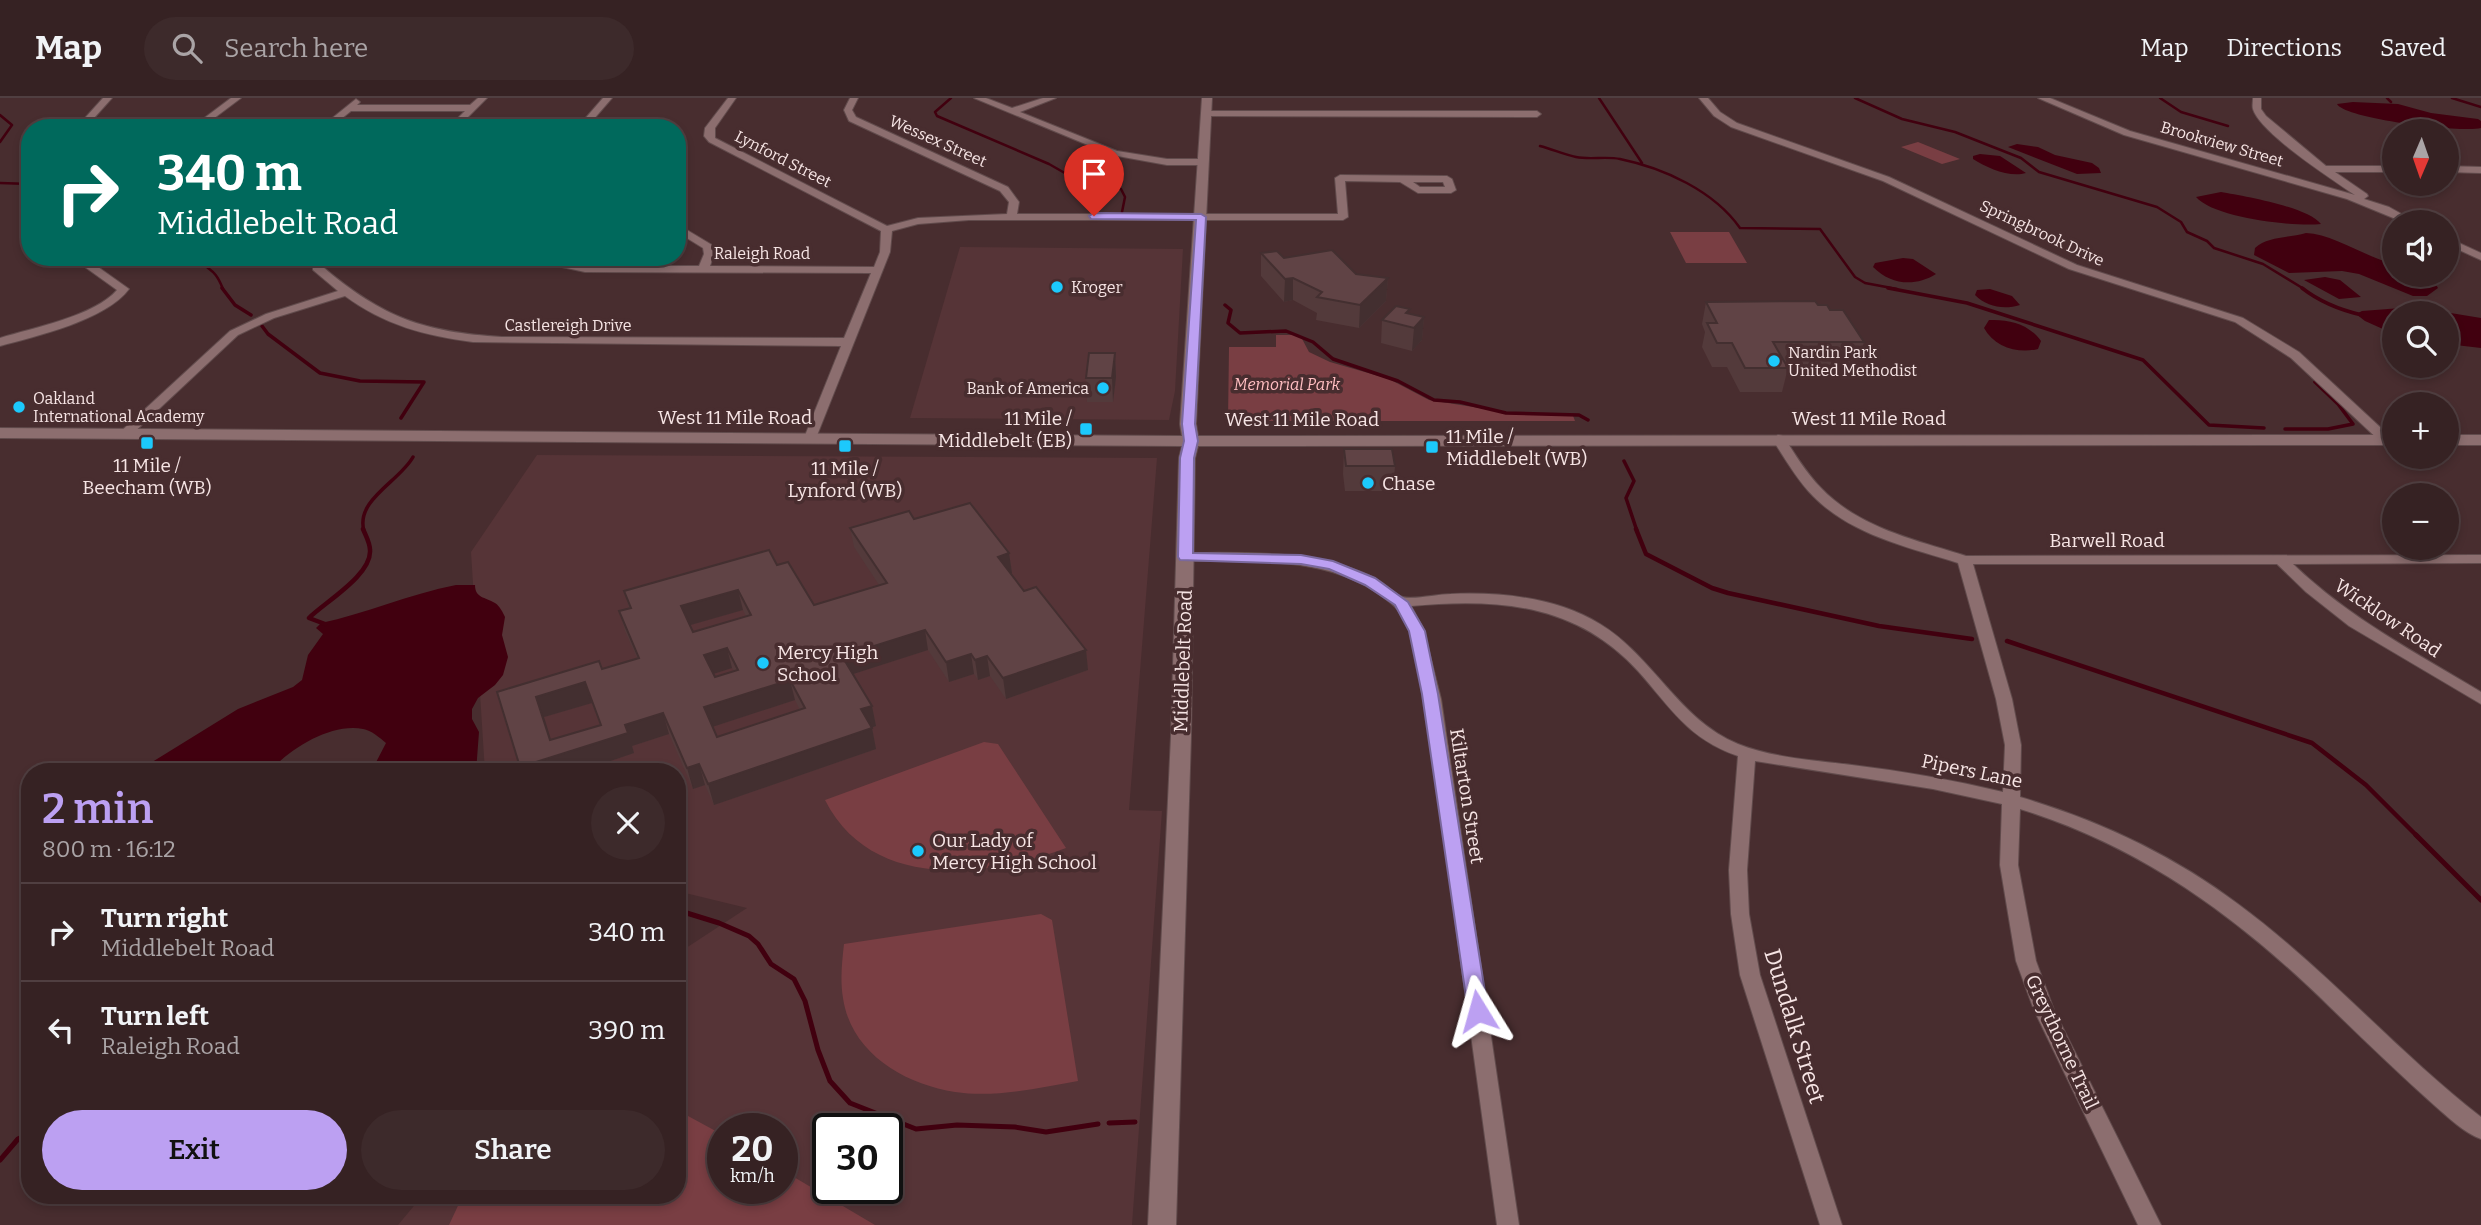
<!DOCTYPE html>
<html lang="en">
<head>
<meta charset="utf-8">
<style>
  :root { --surface:#362223; --page:#3d2a2b; --text:#f1f3f6; --muted:#aaa4a6; --line:#503f41; --accent:#bca0f2 }
  body { margin:0; font-family:Bitter,serif; background:var(--page); color:var(--text); height:100vh; display:flex; flex-direction:column; font-size:26px; white-space:nowrap }
  * { box-sizing:border-box; margin:0 }
  p { font-size:23px; color:var(--muted) }
  .icon { flex:none; width:38px; height:38px; fill:none; stroke:currentColor; stroke-width:2; stroke-linecap:round; stroke-linejoin:round }
  .map { position:relative; flex:1; overflow:hidden }
  .side { position:absolute; left:21px; top:665px; width:665px; height:441px; display:flex; flex-direction:column; background:var(--surface); border-radius:28px; box-shadow:0 4px 10px #0003,0 0 0 2px var(--line) }
  .side>* { flex:none }
  .hud { position:absolute; left:21px; top:21px; width:665px; height:147px; border-radius:28px; box-shadow:0 4px 10px #0003,0 0 0 2px var(--line); background:#00695c; color:#fff; overflow:hidden }
  .needle { width:46px; rotate:182deg }
  .controls { position:absolute; left:2382px; top:21px; display:grid; gap:14px }
  .controls a { display:grid; place-items:center; width:77px; height:77px; border-radius:50%; background:var(--surface); box-shadow:0 4px 10px #0003,0 0 0 2px var(--line); font-size:35px }
  .speed { position:absolute; left:707px; top:1015px; display:flex; gap:14px; font-size:35px; font-weight:700; text-align:center }
  .speed>* { display:grid; place-content:center; width:91px; height:91px; border-radius:50%; background:var(--surface); box-shadow:0 4px 10px #0003,0 0 0 2px var(--line); line-height:1 }
  .speed small { font-size:18px; font-weight:400 }
  .speed .limit { border:4px solid #111; border-radius:10px; background:#fff; color:#111 }
  .pin { position:absolute; display:grid; place-items:center; width:60px; height:60px; color:#fff; margin:-72px -30px; border-radius:50% 50% 50% 0; rotate:-45deg; box-shadow:0 0 7px #0007 }
  .pin .icon { rotate:45deg }
  .me { position:absolute; width:77px; margin:-38px; rotate:352deg; stroke-linejoin:round; filter:drop-shadow(0 0 5px #0008) }
  .turn { display:flex; align-items:center; gap:24px; height:147px; padding:0 21px; font-size:32px }
  .turn .icon { width:91px; height:91px; stroke-width:2.5 }
  .turn b { display:block; font-size:49px; line-height:60px }
  .round { display:grid; place-items:center; flex:none; width:74px; height:74px; border-radius:37px; background:var(--page) }
  .overview { display:flex; align-items:center; justify-content:space-between; height:119px; padding:0 21px }
  h1 { font-size:42px; font-weight:600; line-height:52px; color:var(--accent) }
  .cta { display:flex; gap:14px; margin-top:auto; padding:14px 21px }
  .cta a { flex:1; height:80px; border-radius:42px; background:var(--accent); color:#111; font-size:28px; font-weight:600; line-height:80px; text-align:center }
  .cta a+a { background:var(--page); color:var(--text) }
  ul { padding:0; list-style:none }
  li { display:flex; align-items:center; gap:21px; height:98px; padding:0 21px; border-top:2px solid var(--line) }
  li div { flex:1 }
  li b { display:block; font-size:26px }
  li em { font-style:normal }
  header { display:flex; align-items:center; gap:42px; box-sizing:border-box; height:98px; padding:0 35px; background:var(--surface); border-bottom:2px solid var(--line) }
  header strong { font-size:33px }
  nav { display:flex; gap:38px; margin-inline-start:auto; font-size:24px }
  .search { width:490px; height:63px; background:var(--page); display:flex; align-items:center; gap:18px; box-sizing:border-box; padding:0 24px; border-radius:38px; color:var(--muted); font-size:26px }
  .map>svg:first-child { display:block }
  .built { fill:#563437; fill-rule:evenodd }
  .green { fill:#793e43 }
  .water { fill:#41000f }
  .lines { fill:none; stroke-linecap:round; stroke-linejoin:round }
  .stream-far3 { stroke:#41000f; stroke-width:2.5 }
  .stream-far2 { stroke:#41000f; stroke-width:3.5 }
  .stream-far1 { stroke:#41000f; stroke-width:4.5 }
  .stream { stroke:#41000f; stroke-width:5 }
  .minor-casing { stroke:#614b4c; stroke-width:2 }
  .tertiary-casing { stroke:#614b4c; stroke-width:2 }
  .minor { fill:#8c6e6f; fill-rule:evenodd }
  .tertiary { fill:#8c6e6f; fill-rule:evenodd }
  .wall { fill:#533a3b; fill-rule:evenodd }
  .shaded-wall { fill:#432f30 }
  .building { fill:#604345; stroke:#432f30; stroke-width:2; fill-rule:evenodd }
  .route { fill:#bca0f2; stroke:#7a689d; stroke-width:2 }
  .poi-dot { fill:#1cc9fc; stroke:#482d2f; stroke-width:2.5 }
  .labels { text-anchor:middle; dominant-baseline:central; stroke-width:7; stroke-linejoin:round; paint-order:stroke }
  .far-street-label { font-size:16px; fill:#f6e4e4; stroke:#482d2f }
  .far-poi-label { font-size:16px; fill:#f6e4e4; stroke:#482d2f; text-anchor:start }
  .far-park-label { font-size:16px; font-style:italic; fill:#ffbec1; stroke:#482d2f }
  .street-label { font-size:19px; fill:#f6e4e4; stroke:#482d2f }
  .poi-label { font-size:19px; fill:#f6e4e4; stroke:#482d2f; text-anchor:start }
  .near-street-label { font-size:23px; fill:#f6e4e4; stroke:#482d2f }
</style>
</head>
<body>
<header>
<strong>Map</strong>
<div class="search"><svg class="icon" aria-label="search" viewBox="0 0 24 24"><circle cx="10" cy="10" r="6"/><path d="M15 15l6 6"/></svg>Search here</div>
<nav><a>Map</a><a>Directions</a><a>Saved</a></nav>
</header>
<div class="map">
<svg width="2481" height="1127" viewBox="0 0 2481 1127">
  <rect width="100%" height="100%" fill="#482d2f"/>
  <path class="built" d="M960 149 1183 151 1175 293 1169 322 910 320Z
    M537 357 1157 360 1129 712 1162 713 1132 1127H398L423 1097H677V856L747 810 677 793V674H485L471 454ZM723 1031H782V1090H723ZM828 1031H887V1090H828Z"/>
  <path class="green" d="M1918 44 1960 61 1942 66 1901 49Z
    M1670 134H1729L1747 165H1686Z
    M1276 237H1300L1309 254 1330 264 1389 281 1429 302 1511 315H1572L1575 323H1228L1229 249H1276Z
    M984 644 998 646 1066 750C986 780 871 793 825 702Z
    M1041 816 1052 822 1078 983C1039 990 995 1000 955 994 904 986 851 955 843 900 840 882 842 864 844 846Z
    M677 1012 723 1037V1090H782V1072L875 1127H449L463 1097H677Z"/>
  <path class="water" d="M2353 4 2398 6 2431 15 2478 21 2481 23V30C2462 35 2345 21 2337 6Z
    M2017 46 2038 49 2055 57 2092 65 2099 70 2101 75 2077 76 2008 49Z
    M1980 56 2000 58 2026 75C2010 80 1987 70 1973 61V58Z
    M2221 94C2244 98 2308 109 2321 126 2294 129 2214 120 2196 99Z
    M2306 135C2333 136 2365 159 2394 166V177H2430L2438 190 2427 198H2413L2359 176 2342 173 2289 175 2254 157 2255 150C2268 138 2290 140 2306 135Z
    M1903 160 1913 161 1936 176C1915 189 1891 187 1873 169L1875 165Z
    M2325 179 2340 182 2361 199 2339 201 2304 182Z
    M1990 191 2012 198 2020 207C2004 212 1987 209 1975 197L1977 192Z
    M2414 209 2481 220V250L2447 246 2446 215H2394V236L2365 223 2356 216 2362 213Z
    M1989 222C2009 221 2029 226 2041 243L2038 251C2018 256 1994 249 1984 230Z
    M456 487H475C475 500 485 499 495 505 500 508 503 515 505 519L502 537 508 559 503 577 495 587 478 600 472 611V621L479 634 476 674H371L386 645C380 640 371 632 363 631 330 625 290 651 269 674H136L238 611 293 589 302 582 308 557 323 536 316 530 321 525C364 516 410 496 456 487Z"/>
  <g class="lines">
    <path class="stream-far3" d="M951 0 935 14 937 18 1049 66 1077 82 1121 91 1125 99 1122 114
      M1599 0 1642 65
      M1855 0 1902 21 1955 34 2021 60 2039 74 2157 109 2181 124 2187 134 2207 143 2214 150 2263 166 2304 191
      M2160 0 2181 14 2228 28
      M2387 0 2391 4
      M2452 0 2481 9
      M0 17 12 27 0 44
      M1540 48C1552 51 1565 57 1576 59 1590 62 1606 58 1620 61 1664 70 1714 93 1740 130L1820 131 1855 179 1865 185 1897 191
      M0 85 30 86
      M197 159C209 175 214 168 223 191"/>
    <path class="stream-far2" d="M222 190 235 207 251 217
      M1888 190 1967 205 2143 262 2209 327 2264 330
      M2302 190C2320 204 2340 212 2362 217
      M1225 207 1231 212 1228 225 1240 235 1286 233 1313 244 1333 261 1398 283 1434 302 1460 304 1506 315 1579 317 1588 322
      M262 228 268 236 320 275 360 283 424 284 401 320
      M2285 331H2328L2353 326 2338 306 2315 284
      M1624 363 1634 383 1626 400 1637 433
      M364 433C355 402 400 383 413 359"/>
    <path class="stream-far1" d="M1636 431 1646 456 1712 490 1728 495 1879 528 1972 541
      M325 526 309 520C325 504 372 477 370 452 370 445 366 438 363 431
      M2007 543 2312 645 2366 687 2418 739"/>
    <path class="stream" d="M2416 737 2481 802
      M677 812 719 825 749 838 758 846 771 866 794 881 805 903 818 952 830 983 850 1005 916 1031 957 1027 1015 1029 1046 1034 1098 1026
      M1109 1025 1135 1024
      M0 1062 18 1041 30 1035"/>
    <g class="minor-casing">
      <path id="minor" d="M103 0H112L85 30H76Z
        M231 0H241L201 30H191Z
        M478 0H487L457 30H448L465 13H351L330 30H320L356 1 360 4 357 7H470Z
        M603 0H612L586 30H577Z
        M728 0H736L715 30V40L887 128 918 120 1007 116 1009 104 1000 93 849 23 844 12 850 0H858L852 12 856 19 1008 89 1019 104 1017 116H1338L1335 80 1340 77 1447 78 1452 81 1456 92 1451 95H1418L1400 84 1345 83 1348 119 1343 122H969L918 126 892 133 890 154 816 340 810 344 804 340 841 248 473 244C426 238 384 227 345 198L274 220 238 237 129 339H119L118 336 230 233 266 216 338 193 313 172V159H323V169C383 220 424 234 502 239L844 240 871 175 585 174 516 159H540L585 168H699L704 156 703 150 677 134V126L712 147 714 156 710 168 874 169 880 154 881 133 709 44 704 38 705 30ZM1413 84H1443L1445 89H1420Z
        M974 0H986L1012 10 1043 0H1056L1020 14 1117 53 1167 61H1203L1208 64 1203 67H1167L1112 57Z
        M1699 0H1708L1720 14 1737 25 1889 79 2077 167 2243 220 2299 254 2394 342 2387 346 2382 345 2291 260 2235 224 2069 171 1883 83 1731 29 1714 18Z
        M2038 0H2050L2130 33 2355 97C2333 82 2260 35 2253 11 2252 8 2253 4 2253 0H2261V11L2266 18 2326 68H2394V74H2335L2367 96 2368 98 2364 101 2389 109 2416 124H2403L2347 101 2124 37Z
        M1206 13H1537L1541 16 1537 19 1203 18 1202 16Z
        M2446 68 2481 69V75L2446 74Z
        M2446 139 2481 155V162L2446 146Z
        M71 159H84L129 191C106 222 37 238 0 248V240C32 230 95 218 117 192Z
        M1778 337 1783 338C1795 356 1806 375 1821 390 1859 430 1916 442 1966 458L2481 457V465L2293 466C2349 520 2415 554 2481 594V606L2349 528 2306 494 2277 466H1973L2012 601 2021 647 2020 699C2098 722 2173 757 2238 806 2325 870 2396 953 2481 1019V1041C2464 1035 2448 1019 2434 1007 2398 975 2364 942 2330 909 2239 820 2143 749 2020 711L2018 767 2036 863 2054 912 2161 1127H2138L2034 912 2016 863 2000 767 2002 706 1933 691 1755 663 1747 772 1749 816 1760 877 1842 1127H1820L1740 877 1731 816 1729 772 1738 658C1688 641 1671 610 1638 573 1576 505 1497 500 1411 508L1423 530 1441 601 1519 1127H1497L1425 601C1420 574 1417 541 1402 518 1397 508 1387 502 1379 496 1323 457 1249 464 1185 463L1178 459 1185 455C1241 455 1299 452 1353 471 1362 474 1373 479 1381 484 1388 488 1396 498 1403 499 1414 502 1438 496 1451 496 1500 494 1556 499 1600 526 1653 558 1679 622 1738 646 1773 660 1814 662 1852 667 1902 673 1953 682 2003 694L2005 647 1996 601 1958 465C1908 449 1851 437 1813 398 1796 381 1785 360 1772 341Z"/>
    </g>
    <g class="tertiary-casing">
      <path id="tertiary" d="M1202 0H1212L1196 326 1198 338 2394 337V347L1198 348 1195 360 1191 638 1176 1127H1148L1171 638 1179 360 1182 348 0 340V330L1182 338 1180 326Z
        M2446 337H2481V347H2446Z"/>
    </g>
    <use href="#minor" class="minor"/>
    <use href="#tertiary" class="tertiary"/>
  </g>
  <path class="wall" d="M1261 155 1356 176 1388 180 1386 203 1359 230 1316 222 1317 215 1293 202 1284 204 1261 178Z
    M1706 204 1818 207 1830 212 1864 244 1857 267H1787L1788 270 1782 294H1740L1727 269H1712L1702 249 1705 234 1702 226Z
    M1410 216 1424 219 1422 242 1412 253 1381 245 1382 222Z
    M1115 255 1116 279 1113 304H1087L1086 280Z
    M1344 351 1395 368 1393 393H1345L1343 376Z
    M914 421 1009 455 1012 475H1010L1024 493 1086 552 1088 572 1006 601 990 578 978 582 974 576 949 584 928 552 853 576 872 608 876 628 872 630 876 651 714 707 705 687 693 691 669 636 632 648 634 655 578 674H522L497 594 602 571 637 560 625 533 619 513 629 510 624 493 777 467 814 507 879 487 854 449 850 430ZM743 512 746 518 693 534 690 527ZM732 570 734 573 715 579 713 576ZM795 602 800 612 717 639 712 629ZM592 605 600 627 551 642 544 619Z"/>
  <path class="shaded-wall" d="M1293 180V202L1284 204 1285 181Z
    M1388 180 1386 203 1359 230 1360 207Z
    M1424 219 1422 242 1412 253 1414 230Z
    M1115 255 1116 279 1113 304 1112 280Z
    M1009 455 1012 475 1000 478 998 459Z
    M738 492 743 512 687 528 681 508Z
    M925 532 928 552 847 578 842 558Z
    M727 550 732 570 710 577 704 557Z
    M1086 552 1088 572 1006 601 1003 580Z
    M971 556 974 576 949 584 946 564Z
    M987 558 990 578 978 582 975 562Z
    M790 582 795 602 709 630 704 609Z
    M585 584 592 605 544 619 556 658 625 627 663 615 669 636 632 648 634 655 578 674H522L520 669 536 599Z
    M872 608 876 628 865 632 861 611Z
    M872 630 876 651 714 707 708 686Z
    M699 666 705 687 693 691 687 670Z"/>
  <path class="building" d="M1332 152 1356 176 1388 180 1360 207 1317 199 1322 194 1293 180 1285 181 1261 155 1277 153 1284 160Z
    M1815 203 1818 207H1827L1830 212H1843L1864 244H1773L1788 270H1745L1732 245H1717L1707 225H1717L1706 204Z
    M1396 208 1410 211 1406 215 1424 219 1414 230 1382 222Z
    M1089 255H1115L1112 280H1086Z
    M1344 351H1392L1395 368H1346Z
    M970 405 1009 455 998 459 1024 493 1036 489 1086 552 1003 580 987 558 975 562 971 556 946 564 925 532 842 558 872 608 861 611 872 630 708 686 699 666 687 670 663 615 625 627 628 635 520 669 497 594 599 563 602 571 639 560 619 513 631 510 624 493 769 452 777 467 788 464 814 507 887 485 850 430 909 413 914 421ZM738 492 751 517 693 534 681 508ZM727 550 738 572 715 579 704 557ZM790 582 805 610 717 639 704 609ZM585 584 601 627 550 642 536 599Z"/>
  <path class="route" d="M1094 115 1201 116 1206 119 1195 326 1198 343 1194 360 1193 455 1301 457 1333 463 1375 480 1408 504 1425 533 1438 596 1488 913 1485 919 1478 921 1471 919 1468 913 1422 596 1409 533 1395 507 1365 487 1329 471 1301 466 1180 462 1178 459 1180 360 1184 343 1182 326 1196 122 1091 121 1089 118Z"/>
  <g class="poi-dot">
    <circle cx="1057" cy="189" r="7"/>
    <circle cx="1774" cy="263" r="7"/>
    <circle cx="1103" cy="290" r="7"/>
    <circle cx="19" cy="309" r="7"/>
    <rect x="1079" y="324" width="14" height="14" rx="3.5"/>
    <rect x="140" y="338" width="14" height="14" rx="3.5"/>
    <rect x="838" y="341" width="14" height="14" rx="3.5"/>
    <rect x="1425" y="342" width="14" height="14" rx="3.5"/>
    <circle cx="1368" cy="385" r="7"/>
    <circle cx="763" cy="565" r="7"/>
    <circle cx="918" cy="753" r="7"/>
  </g>
  <g class="labels">
    <g class="far-street-label">
      <text transform="translate(938 43) rotate(24)">Wessex Street</text>
      <text transform="translate(2222 46) rotate(16)">Brookview Street</text>
      <text transform="translate(783 61) rotate(27)">Lynford Street</text>
      <text transform="translate(2042 135) rotate(25)">Springbrook Drive</text>
      <text x="762" y="155">Raleigh Road</text>
      <text x="568" y="227">Castlereigh Drive</text>
    </g>
    <g class="far-poi-label">
      <text x="1071" y="189">Kroger</text>
      <text x="1788" y="254">Nardin Park<tspan x="1788" dy="18">United Methodist</tspan></text>
      <text x="1089" y="290" text-anchor="end">Bank of America</text>
      <text x="33" y="300">Oakland<tspan x="33" dy="18">International Academy</tspan></text>
    </g>
    <g class="far-park-label">
      <text x="1287" y="286">Memorial Park</text>
    </g>
    <g class="street-label">
      <text x="735" y="319">West 11 Mile Road</text>
      <text x="1869" y="320">West 11 Mile Road</text>
      <text x="1302" y="321">West 11 Mile Road</text>
      <text x="2107" y="442">Barwell Road</text>
      <text transform="translate(2388 520) rotate(34)">Wicklow Road</text>
      <text transform="translate(1183 563) rotate(-88)">Middlebelt Road</text>
      <text transform="translate(1972 673) rotate(12)">Pipers Lane</text>
      <text transform="translate(1467 698) rotate(81)">Kiltarton Street</text>
      <text transform="translate(2062 944) rotate(65)">Greythorne Trail</text>
    </g>
    <g class="poi-label">
      <text x="1072" y="320" text-anchor="end">11 Mile /<tspan x="1072" dy="22">Middlebelt (EB)</tspan></text>
      <text x="1446" y="338">11 Mile /<tspan x="1446" dy="22">Middlebelt (WB)</tspan></text>
      <text x="147" y="367" text-anchor="middle">11 Mile /<tspan x="147" dy="22">Beecham (WB)</tspan></text>
      <text x="845" y="370" text-anchor="middle">11 Mile /<tspan x="845" dy="22">Lynford (WB)</tspan></text>
      <text x="1382" y="385">Chase</text>
      <text x="777" y="554">Mercy High<tspan x="777" dy="22">School</tspan></text>
      <text x="932" y="742">Our Lady of<tspan x="932" dy="22">Mercy High School</tspan></text>
    </g>
    <g class="near-street-label">
      <text transform="translate(1795 928) rotate(73)">Dundalk Street</text>
    </g>
  </g>
</svg>
<div class="controls">
<a><svg class="needle" viewBox="-14 -14 28 28"><path d="M0-13l5 13h-10z" fill="#e53935"/><path d="M0 13l5-13h-10z" fill="#aaa4a6"/></svg></a>
<a><svg class="icon" aria-label="sound" viewBox="0 0 24 24"><path d="M4 9h4l5-4v14l-5-4H4zM17 9q2 3 0 6"/></svg></a>
<a><svg class="icon" aria-label="search" viewBox="0 0 24 24"><circle cx="10" cy="10" r="6"/><path d="M15 15l6 6"/></svg></a>
<a>+</a>
<a>−</a>
</div>
<div class="speed"><div>20<small>km/h</small></div><div class="limit">30</div></div>
<div class="pin" style="left:1094px;top:118px;background:#d93025"><svg class="icon" aria-label="arrive" viewBox="0 0 24 24"><path d="M6 21V4h12l-3 4 3 4H6"/></svg></div>
<svg class="me" style="left:1478px;top:913px" viewBox="-20 -20 40 40"><path d="M0-17L14 15 0 8-14 15z" fill="#bca0f2" stroke="#fff" stroke-width="4"/></svg>
<div class="hud">
<div class="turn"><svg class="icon" aria-label="right" viewBox="0 0 24 24"><path d="M7 20v-9h11M14 6l5 5-5 5"/></svg><div><b>340 m</b>Middlebelt Road</div></div>
</div>
<section class="side">
<div class="overview"><div><h1>2 min</h1><p>800 m · 16:12</p></div><a class="round"><svg class="icon" aria-label="close" viewBox="0 0 24 24"><path d="M6 6l12 12M18 6L6 18"/></svg></a></div>
<ul>
<li><svg class="icon" aria-label="right" viewBox="0 0 24 24"><path d="M7 20v-9h11M14 6l5 5-5 5"/></svg><div><b>Turn right</b><p>Middlebelt Road</p></div><em>340 m</em></li>
<li><svg class="icon" aria-label="left" viewBox="0 0 24 24"><path d="M17 20v-9H6M10 6l-5 5 5 5"/></svg><div><b>Turn left</b><p>Raleigh Road</p></div><em>390 m</em></li>
</ul>
<div class="cta"><a>Exit</a><a>Share</a></div>
</section>
</div>
</body>
</html>
